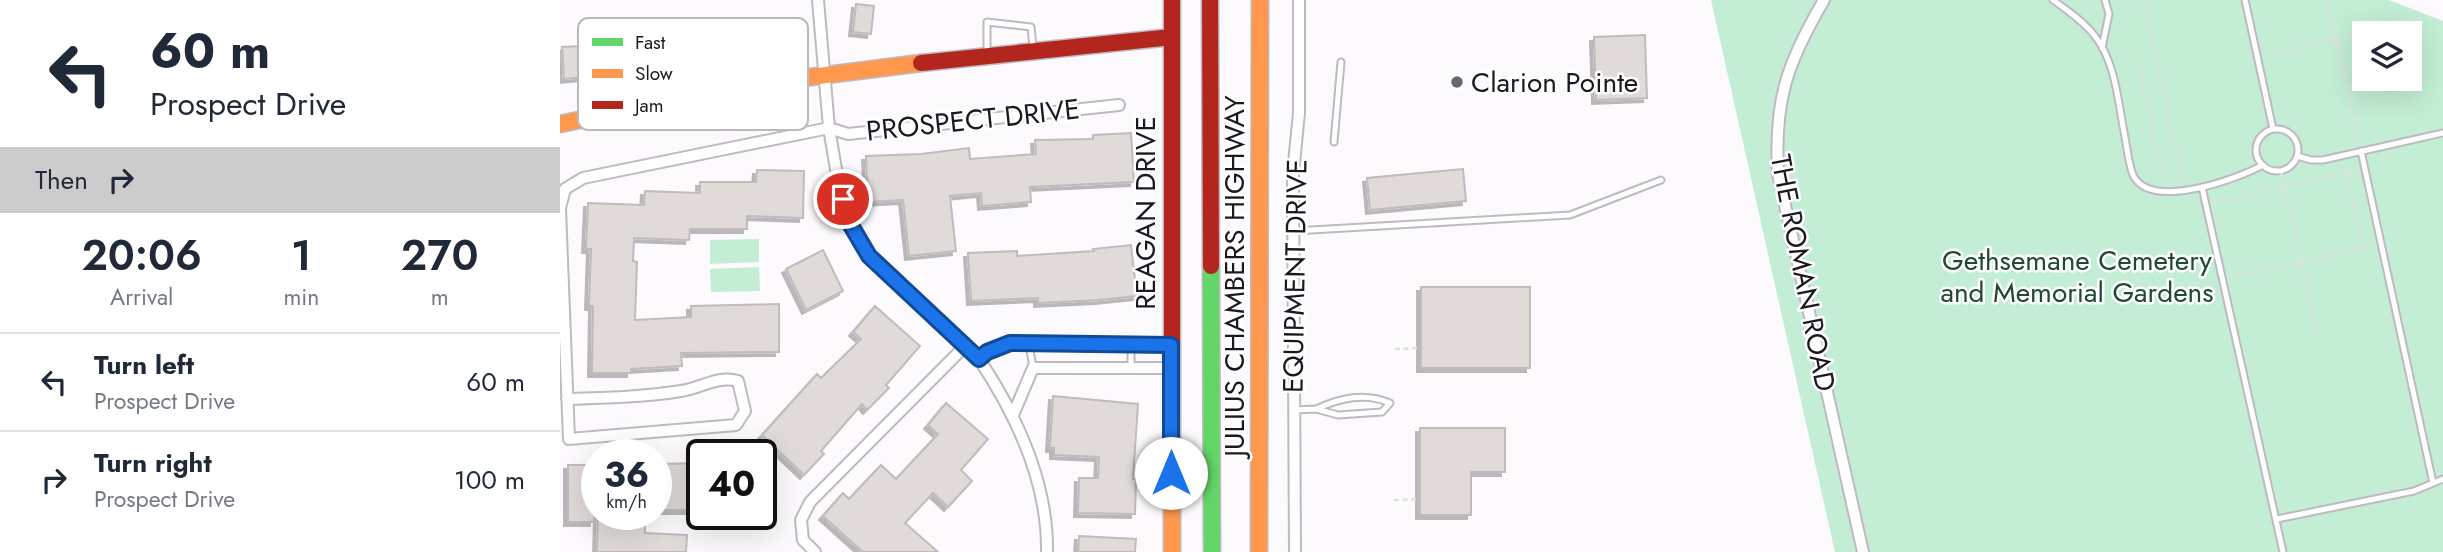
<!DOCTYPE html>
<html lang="en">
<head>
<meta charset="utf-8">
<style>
  :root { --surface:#fff; --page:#f6f6f7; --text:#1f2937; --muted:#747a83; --line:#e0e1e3 }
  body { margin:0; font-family:Jost,sans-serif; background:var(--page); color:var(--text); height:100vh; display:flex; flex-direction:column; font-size:26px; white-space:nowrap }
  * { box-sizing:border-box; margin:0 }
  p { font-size:23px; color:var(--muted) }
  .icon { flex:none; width:38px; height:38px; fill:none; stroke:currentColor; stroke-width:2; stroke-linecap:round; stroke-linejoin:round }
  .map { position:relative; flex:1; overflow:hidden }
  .panel { display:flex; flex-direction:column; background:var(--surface); width:560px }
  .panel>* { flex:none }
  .top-card { background:#fff; color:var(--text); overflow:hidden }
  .fabs { position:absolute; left:1792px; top:21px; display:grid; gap:14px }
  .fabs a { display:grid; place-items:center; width:70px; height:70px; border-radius:0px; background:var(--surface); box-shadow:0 7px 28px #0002; font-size:35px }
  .speed { position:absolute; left:21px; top:439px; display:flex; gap:14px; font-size:35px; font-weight:700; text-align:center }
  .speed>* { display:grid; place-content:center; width:91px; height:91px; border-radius:50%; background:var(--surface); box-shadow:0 7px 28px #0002; line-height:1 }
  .speed small { font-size:18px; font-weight:400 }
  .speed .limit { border:4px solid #111; border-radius:10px; background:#fff; color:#111 }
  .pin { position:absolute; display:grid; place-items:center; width:60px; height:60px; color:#fff; margin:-30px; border:4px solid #fff; border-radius:50%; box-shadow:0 2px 7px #0007 }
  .me { position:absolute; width:77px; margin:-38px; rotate:0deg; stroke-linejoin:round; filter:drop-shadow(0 0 5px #0008) }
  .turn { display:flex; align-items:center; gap:24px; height:147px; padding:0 35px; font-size:32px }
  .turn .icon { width:91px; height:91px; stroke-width:2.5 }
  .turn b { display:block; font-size:49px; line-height:60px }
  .then { display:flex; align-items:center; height:66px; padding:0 35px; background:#0003; gap:14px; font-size:26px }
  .eta { display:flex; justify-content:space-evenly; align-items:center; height:119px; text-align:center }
  .eta b { font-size:42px; font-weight:600; line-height:49px }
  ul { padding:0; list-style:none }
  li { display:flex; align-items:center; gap:21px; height:98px; padding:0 35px; border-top:2px solid var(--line) }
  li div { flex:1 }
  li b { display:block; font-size:26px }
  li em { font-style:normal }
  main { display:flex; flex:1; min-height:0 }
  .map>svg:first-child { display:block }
  .green { fill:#c3eed5; fill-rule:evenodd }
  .building { fill:#e0dad9; stroke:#c1bbba; stroke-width:2; filter:url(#shadow) }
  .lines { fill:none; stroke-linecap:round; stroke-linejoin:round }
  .lane-casing { stroke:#bebac0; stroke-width:9 }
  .street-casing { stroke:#bebac0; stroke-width:14 }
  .fast-casing { stroke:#bebac0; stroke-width:19 }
  .slow-casing { stroke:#bebac0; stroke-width:19 }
  .jam-casing { stroke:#bebac0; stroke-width:19 }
  .path { stroke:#e1e0e1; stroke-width:2.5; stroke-dasharray:5 3.5; stroke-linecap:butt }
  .lane { stroke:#fffeff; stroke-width:5 }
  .street { stroke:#fffeff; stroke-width:10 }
  .fast { stroke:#63d668; stroke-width:16 }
  .slow { stroke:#ff974d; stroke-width:16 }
  .jam { stroke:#b3261e; stroke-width:16 }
  .route-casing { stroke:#114b97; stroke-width:18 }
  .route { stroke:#1a73e8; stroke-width:12 }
  .poi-dot { fill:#6b666d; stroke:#fff; stroke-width:2.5 }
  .labels { text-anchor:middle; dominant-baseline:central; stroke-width:5; stroke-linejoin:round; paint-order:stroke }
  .poi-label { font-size:28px; fill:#1d1720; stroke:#fff; text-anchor:start }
  .street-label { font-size:28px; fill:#1d1720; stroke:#fff }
  .park-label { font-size:28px; fill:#204932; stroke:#fff }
  .key { fill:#fff; stroke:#bbb9bc; stroke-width:2 }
  .key-label { font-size:19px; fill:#1d1720 }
</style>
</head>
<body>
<main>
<section class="panel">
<div class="top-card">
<div class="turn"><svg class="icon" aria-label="left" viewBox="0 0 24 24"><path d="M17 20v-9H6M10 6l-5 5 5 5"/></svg><div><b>60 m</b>Prospect Drive</div></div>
<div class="then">Then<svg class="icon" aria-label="right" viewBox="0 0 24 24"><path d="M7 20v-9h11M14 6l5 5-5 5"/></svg></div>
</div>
<div class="eta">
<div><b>20:06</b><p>Arrival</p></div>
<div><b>1</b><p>min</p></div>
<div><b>270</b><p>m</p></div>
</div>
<ul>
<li><svg class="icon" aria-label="left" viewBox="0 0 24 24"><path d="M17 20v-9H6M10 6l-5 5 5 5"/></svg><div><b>Turn left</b><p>Prospect Drive</p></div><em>60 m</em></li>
<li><svg class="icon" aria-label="right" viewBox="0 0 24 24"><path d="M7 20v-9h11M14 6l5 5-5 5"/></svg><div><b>Turn right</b><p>Prospect Drive</p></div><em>100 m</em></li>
</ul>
</section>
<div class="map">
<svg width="1883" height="552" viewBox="0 0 1883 552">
  <defs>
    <filter id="shadow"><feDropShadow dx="-4" dy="4" stdDeviation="0" flood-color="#0004"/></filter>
  </defs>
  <rect width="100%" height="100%" fill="#fcfafd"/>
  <path class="green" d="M1151 0H1829L1883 21V552H1275ZM1804 33H1850V79H1804Z
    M199 239V262L150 264V240Z
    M199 267 200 291 151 292 150 269Z"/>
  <path class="building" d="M296 4 314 6 311 34 293 32Z
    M226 22 228 41 168 47V50L122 55V60L25 74V77L4 79 2 47 41 45V40L53 39 55 52 87 48V45L103 43 102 37 184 29V27Z
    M1085 35 1087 98 1036 100 1034 37Z
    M571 133 574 182 470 187 471 202 422 206 421 193 390 196 396 251 349 256 343 200 308 202 306 156 361 154 409 148 410 159 476 154 475 140 533 139V135Z
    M903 169 906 201 810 210 807 178Z
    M197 170 244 171 243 218 187 216V229H130L129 240 74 238 73 261 77 262 75 320 131 317V306L219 304V352L121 353 122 366 71 369V373H32L33 306H29L31 249H26L28 203 84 205 85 191 140 193V182H196Z
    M571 245 577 296 539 300 478 303V298L411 301 408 253 457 251V256L534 251 533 249Z
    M263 250 283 291 246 310 226 269Z
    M861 287H970V368H861Z
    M315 306 360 346 326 385 329 388 307 410 302 404 261 451 264 454 244 475 202 435 257 374 261 378 301 339 293 332Z
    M493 396 578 404 573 479H576L575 514 518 513 519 478H538L539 457 494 455V448H490Z
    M386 403 428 439 401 470 412 481 388 507 373 493 345 523 378 552H303L263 516 283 493 289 499 321 465 336 479 378 434 368 425Z
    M860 428H945V472H911V515H860Z
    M142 463V510H96V464Z
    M8 465H34V522H8Z
    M38 514H85V533L127 535 126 552H37Z
    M519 536 576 539 575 552H518Z"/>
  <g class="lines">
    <g class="lane-casing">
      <path id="lane" d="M1493 0C1507 10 1524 22 1534 35 1555 60 1558 101 1564 132 1567 146 1568 162 1573 175 1590 211 1677 179 1703 165
        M1685 0 1713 129
        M1542 48 1549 14 1545 0
        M427 52V22L471 27 473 47
        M1696 150a21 21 0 1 1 42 0a21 21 0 1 1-42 0Z
        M774 142 781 62
        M1801 151 1873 483
        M1737 156 1751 160H1763L1883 133
        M1642 187 1723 552
        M734 231 1010 215 1101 180
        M469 344 473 368
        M571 345V368
        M734 410 756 409 778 415 822 412 830 403C805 392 780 398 756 409
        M1717 519 1854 491 1883 479"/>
    </g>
    <g class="street-casing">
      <path id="street" d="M258 0 269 128 277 175 289 222 309 256 419 359C457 416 488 482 487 552
        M1264 0C1227 63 1214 100 1218 174L1303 552
        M0 208 5 189 23 178 269 128 288 134 559 105
        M0 209 9 439 176 425 185 411 178 381C157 375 142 388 121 391 83 397 45 398 7 399
        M419 359 427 352 450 343 611 346
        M453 415 473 368H611
        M255 552 243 540 241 520 250 502 405 346
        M735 552 733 173 739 113V0"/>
    </g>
    <g class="fast-casing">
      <path id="fast" d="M651 266 652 552"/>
    </g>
    <g class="slow-casing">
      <path id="slow" d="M0 124 195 84 361 63
        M612 421V552
        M699 552 700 0"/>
    </g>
    <g class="jam-casing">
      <path id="jam" d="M612 0V421
        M650 0 651 266
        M361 63 612 37"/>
    </g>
    <path class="path" d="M1583 0 1623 181
      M1768 0 1799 144
      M1805 33 1845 25
      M1705 55 1804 34
      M1578 64 1604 183
      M1785 166 1803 248
      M1721 171 1757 335
      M1654 202 1798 171
      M1670 277 1814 246
      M835 349 858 348
      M834 500 858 499"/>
    <use href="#lane" class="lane"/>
    <use href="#street" class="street"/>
    <use href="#fast" class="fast"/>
    <use href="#slow" class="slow"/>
    <use href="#jam" class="jam"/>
  </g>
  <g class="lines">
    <g class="route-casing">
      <path id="route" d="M283 199 289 222 309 256 419 359 427 352 450 343 611 345V473"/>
    </g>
    <use href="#route" class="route"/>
  </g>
  <circle class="poi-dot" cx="897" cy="82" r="7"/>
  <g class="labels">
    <g class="poi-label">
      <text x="911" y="82">Clarion Pointe</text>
    </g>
    <g class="street-label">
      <text transform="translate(413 120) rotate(-6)">PROSPECT DRIVE</text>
      <text transform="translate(585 213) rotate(-90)">REAGAN DRIVE</text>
      <text transform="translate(1243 273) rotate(79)">THE ROMAN ROAD</text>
      <text transform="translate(674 276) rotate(-90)">JULIUS CHAMBERS HIGHWAY</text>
      <text transform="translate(735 276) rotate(-89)">EQUIPMENT DRIVE</text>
    </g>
    <g class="park-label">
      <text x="1517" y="260">Gethsemane Cemetery<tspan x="1517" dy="32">and Memorial Gardens</tspan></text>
    </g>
  </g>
  <rect x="18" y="18" width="230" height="112" rx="10" class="key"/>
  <rect x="32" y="38" width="31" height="8" fill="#63d668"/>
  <rect x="32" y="69" width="31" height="9" fill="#ff974d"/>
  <rect x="32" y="101" width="31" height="8" fill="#b3261e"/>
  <g class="key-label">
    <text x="75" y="49">Fast</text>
    <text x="75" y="80">Slow</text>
    <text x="75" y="112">Jam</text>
  </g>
</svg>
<div class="fabs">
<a><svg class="icon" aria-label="layers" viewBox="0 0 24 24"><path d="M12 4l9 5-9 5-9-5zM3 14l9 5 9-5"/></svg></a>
</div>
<div class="speed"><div>36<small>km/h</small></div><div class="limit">40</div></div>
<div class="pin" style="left:283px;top:199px;background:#d93025"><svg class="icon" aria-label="arrive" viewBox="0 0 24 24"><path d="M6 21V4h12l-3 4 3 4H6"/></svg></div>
<svg class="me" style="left:611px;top:473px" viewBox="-20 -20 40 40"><circle r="19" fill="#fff"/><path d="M0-13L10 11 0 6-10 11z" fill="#1a73e8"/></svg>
</div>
</main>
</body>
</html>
